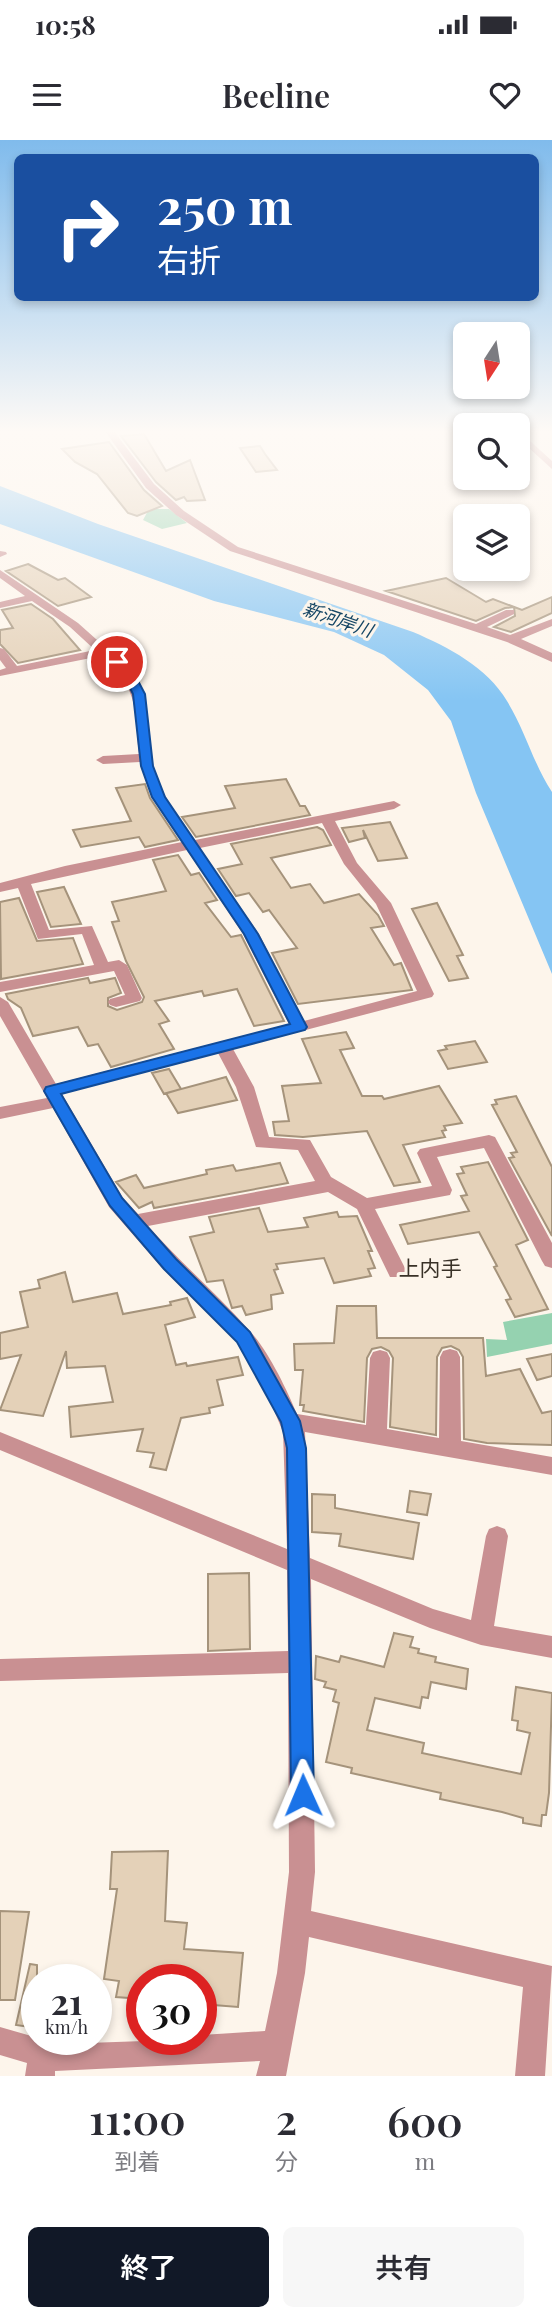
<!DOCTYPE html>
<html lang="ja">
<head>
<meta charset="utf-8">
<style>
  :root { --surface:#fff; --page:#f7f7f7; --text:#2b2b33; --muted:#7c7c81; --accent:#111827 }
  body { margin:0; font-family:"Playfair Display","Noto Sans JP",serif; background:var(--page); color:var(--text); height:100vh; display:flex; flex-direction:column; font-size:26px; white-space:nowrap }
  * { box-sizing:border-box; margin:0 }
  p { font-size:23px; color:var(--muted) }
  .icon { flex:none; width:38px; height:38px; fill:none; stroke:currentColor; stroke-width:2; stroke-linecap:round; stroke-linejoin:round }
  .map { position:relative; height:1936px; overflow:hidden }
  .details { display:flex; flex-direction:column; background:var(--surface); flex:1 }
  .details>* { flex:none }
  .guide { position:absolute; left:14px; top:14px; width:525px; height:147px; border-radius:10px; box-shadow:0 4px 10px #0003; background:#1a4fa0; color:#fff; overflow:hidden }
  .needle { width:46px; rotate:192deg }
  .controls { position:absolute; left:453px; top:182px; display:grid; gap:14px }
  .controls a { display:grid; place-items:center; width:77px; height:77px; border-radius:10px; background:var(--surface); box-shadow:0 4px 10px #0003; font-size:35px }
  .speed { position:absolute; left:21px; top:1824px; display:flex; gap:14px; font-size:35px; font-weight:700; text-align:center }
  .speed>* { display:grid; place-content:center; width:91px; height:91px; border-radius:50%; background:var(--surface); box-shadow:0 4px 10px #0003; line-height:1 }
  .speed small { font-size:18px; font-weight:400 }
  .speed .limit { border:10px solid #d22; background:#fff; color:#111 }
  .pin { position:absolute; display:grid; place-items:center; width:60px; height:60px; color:#fff; margin:-30px; border:4px solid #fff; border-radius:50%; box-shadow:0 2px 7px #0007 }
  .me { position:absolute; width:77px; margin:-38px; rotate:359deg; stroke-linejoin:round; filter:drop-shadow(0 0 5px #0008) }
  .turn { display:flex; align-items:center; gap:24px; height:147px; padding:0 28px; font-size:32px }
  .turn .icon { width:91px; height:91px; stroke-width:2.5 }
  .turn b { display:block; font-size:49px; line-height:60px }
  .eta { display:flex; justify-content:space-evenly; align-items:center; height:119px; text-align:center }
  .eta b { font-size:42px; font-weight:600; line-height:49px }
  .action { display:flex; gap:14px; margin-top:auto; padding:14px 28px }
  .action a { flex:1; height:80px; border-radius:10px; background:var(--accent); color:#fff; font-size:28px; font-weight:600; line-height:80px; text-align:center }
  .action a+a { background:var(--page); color:var(--text) }
  .status { display:flex; justify-content:space-between; align-items:center; height:49px; padding:0 35px; background:var(--surface); direction:ltr }
  .status svg { height:19px; fill:currentColor }
  header { display:flex; justify-content:space-between; align-items:center; height:91px; padding:0 28px; background:var(--surface); font-size:32px; font-weight:600 }
  .map>svg:first-child { display:block }
  .green { fill:#95d2b0 }
  .water { fill:#85c5f3 }
  .building { fill:#e4d1b8; stroke:#a5937b; stroke-width:2 }
  .lines { fill:none; stroke-linecap:round; stroke-linejoin:round }
  .minor { fill:#c99092; fill-rule:evenodd }
  .route { fill:#1a73e8; stroke:#114b97; stroke-width:2 }
  .labels { text-anchor:middle; dominant-baseline:central; stroke-width:6; stroke-linejoin:round; paint-order:stroke }
  .far-water-label { font-size:18px; font-style:italic; fill:#144564; stroke:#fdf5eb }
  .neighbourhood-label { font-size:21px; fill:#393127; stroke:#fdf5eb }
</style>
</head>
<body>
<div class="status"><b>10:58</b><svg viewBox="0 0 49 12"><path d="M0 12V9h3v3zM5 12V6h3v6zM10 12V3h3v9zM15 12V0h3v12zM26 1h20v11H26zM47 4h2v5h-2z"/></svg></div>
<header><svg class="icon" aria-label="menu" viewBox="0 0 24 24"><path d="M4 6h16M4 12h16M4 18h16"/></svg>Beeline<svg class="icon" aria-label="heart" viewBox="0 0 24 24"><path d="M12 20l-8-8c-3-5 5-10 8-4 3-6 11-1 8 4z"/></svg></header>
<div class="map">
<svg width="552" height="1936" viewBox="0 0 552 1936">
  <rect width="100%" height="100%" fill="#fdf5eb"/>
  <path class="green" d="M149 369H169L187 383 162 389 143 380Z
    M552 1173V1204L487 1217 486 1199 507 1200 503 1182Z"/>
  <path class="water" d="M0 346 98 384 413 492C448 507 487 527 507 561 525 590 533 623 552 652V834L476 653 451 581 428 550 384 515 334 492 214 461 0 384Z"/>
  <path class="building" d="M144 294 166 331 190 320 205 360 187 361 184 357 176 360 156 342 121 296Z
    M109 302 144 350 162 366 137 376 128 373 97 334 75 322 62 309Z
    M260 306 265 314 277 330 256 332 240 308Z
    M28 424 58 440 65 438 91 457 58 466 6 431Z
    M446 438 486 462 493 459 522 470 552 457V473L511 492 494 487 515 476 514 467 505 468 476 481 386 451Z
    M31 464 53 479 80 510 18 523 0 504V490L13 488 2 470Z
    M286 639 300 666H305L310 675 196 697 182 677 235 668 225 646Z
    M145 644 150 658 178 700 145 707 139 697 81 707 73 690 131 681 116 648Z
    M390 682 407 718 378 721 363 690 365 698 349 702 342 688Z
    M317 687 323 690 331 705 271 718 291 748 310 744 324 763 359 754 378 775 384 786 371 788 394 825 401 823 412 850 298 864 272 813 297 808 269 770 263 772 249 753 236 756 218 729 242 724 231 704Z
    M178 715 191 735 199 733 217 760 205 763 231 797 241 795 284 881 254 886 237 849 204 856 202 851 155 861 169 881 159 884 174 909 111 927 98 904 88 906 78 887 33 896 21 868 8 859 6 854 88 838 90 843 115 838 121 853 108 858V866L117 870 142 862 144 857 126 821 112 782 119 781 112 762 166 751 153 720Z
    M64 747 81 784 51 787 37 752Z
    M19 758 37 801 73 798 83 824 1 839 0 762Z
    M437 763 463 815 457 816 468 838 449 841 412 769Z
    M346 892 354 908 340 910 362 956H382L384 959 439 946 462 983 444 986 446 990 442 991 445 997 403 1005 420 1042 394 1046 367 991 303 997 275 995 273 982 289 981 282 946 321 943 302 899Z
    M475 901 487 922 448 929 438 911 447 909 445 906Z
    M169 929 181 949 164 954 152 933Z
    M226 937 237 960 178 973 166 953Z
    M516 956 552 1027V1096L509 1018 514 1017 511 1013 517 1012 492 965 497 964 495 960Z
    M488 1022 528 1100 516 1105 548 1169 515 1177 506 1160 511 1159 494 1127 497 1126 479 1092 408 1104 400 1085 469 1071 461 1056 467 1055 457 1034 464 1033 461 1027Z
    M280 1023 288 1043 154 1068 152 1062 139 1068 116 1042 136 1035 144 1048 207 1034 206 1030 233 1025 236 1031Z
    M259 1068 268 1092 308 1087 304 1078 337 1072 339 1077 357 1076 372 1111H368L375 1128 368 1129 371 1136 334 1143 324 1118 276 1124 278 1129 274 1130 283 1153 271 1155 272 1169 246 1175 242 1166 232 1168 223 1140 207 1142 190 1097 214 1092 209 1077Z
    M65 1132 73 1162 117 1153 123 1174 171 1165 170 1162 187 1158 195 1177 165 1185 176 1225 186 1223 187 1226 238 1217 243 1235 217 1240 223 1265 209 1268 210 1273 181 1278 166 1330 150 1327 154 1313 137 1311 143 1289 71 1297 69 1267 113 1262 105 1226 67 1228 66 1211 43 1276 0 1270 21 1215 0 1219V1193L28 1187 20 1152 40 1148 38 1140Z
    M337 1166H376L377 1198H483L486 1236 520 1229 542 1273 552 1271V1305L487 1303 464 1299 463 1217 459 1210 451 1206 442 1208 437 1217 436 1295 390 1287 393 1218 389 1211 381 1207 372 1209 367 1218 364 1282 303 1271 304 1265H300L303 1230H295L294 1204 334 1203Z
    M552 1214V1236L537 1240 527 1219Z
    M410 1351 431 1354 427 1375 407 1372Z
    M312 1354 335 1355V1368L419 1383 413 1419 339 1406 341 1394 312 1392Z
    M249 1433 250 1509 208 1511V1434Z
    M394 1493 413 1497 410 1507 419 1509 418 1513 436 1517 435 1522 468 1529 466 1549 431 1542 428 1558 422 1557 420 1568 375 1558 367 1590 424 1603 422 1613 521 1634 530 1593 517 1590 518 1581 512 1580 516 1547 552 1553 549 1653 546 1675H542L541 1686 523 1683V1678L502 1672 440 1659 441 1653 351 1633 352 1628 326 1622 339 1563 333 1561 336 1550 324 1547 326 1542 315 1539 316 1516 339 1522 341 1516 384 1527Z
    M168 1711 165 1781 187 1783 184 1809 243 1813 238 1867 201 1864V1839H142V1859L116 1857 119 1841 104 1839 117 1749H110L112 1712Z
    M0 1771 29 1772 15 1860H0Z
    M30 1824 37 1825V1888L16 1885Z"/>
  <g class="lines">
    <path class="minor" d="M104 290H113L154 344 184 371 238 407 476 484 506 470H514V474L487 487 510 495 552 479V486L521 499 552 513V522L507 502 230 411 176 375 146 348Z
      M518 290 552 321V329L518 298Z
      M0 411 6 412 7 414 0 417Z
      M0 430 78 483 106 508H111L112 512C159 554 142 571 153 624 159 653 179 677 195 700L394 661 401 665 394 669 335 681 357 723 391 763 434 854 432 857 233 909 254 947 269 997 310 1000 331 1037 367 1058 432 1046 417 1013 420 1009 489 995 495 997 552 1103V1128L545 1126 542 1121 484 1008 437 1017 452 1050 450 1055 375 1069 407 1132 404 1137H390L357 1069 328 1052 148 1086C180 1122 217 1154 249 1190 268 1210 286 1248 297 1274L366 1285 370 1218 373 1212 380 1210 387 1212 390 1218 387 1289 439 1298 440 1217 443 1211 450 1209 457 1211 460 1217 461 1301 552 1317V1335L305 1292 310 1418 433 1469 471 1480 486 1396 489 1389 497 1386 505 1389 508 1396 494 1486 552 1496V1518L481 1505 430 1488 311 1439 315 1732 311 1771 552 1826 545 1936H515L523 1847 309 1797 305 1833 286 1936H256L260 1921 55 1931V1936H25L27 1923 0 1915V1887L59 1904 201 1899V1895L265 1891 277 1833 289 1732 288 1533 0 1541V1519L288 1511 287 1430 0 1310V1292L287 1409 283 1292 268 1256 237 1202 163 1129 109 1067 53 968 0 979V967L47 958 0 876V857L8 862 56 944 289 884 243 794 187 710 31 744 49 790 92 786 108 822 119 820 127 825 142 858 140 861 116 867 110 865 108 862 110 859 125 855 114 831 0 852V842L94 825 82 794 38 799 18 748 0 752V743L65 726 182 702 152 657 140 622 103 624 96 620 103 616 139 614C134 566 140 551 101 516L0 536V530L6 528 0 520V508L4 509 17 526 95 510 70 487 32 461 0 468V462L25 456 0 438ZM322 683 344 724 376 764 417 851 304 881 259 794 200 708ZM218 913 236 947 256 1007 298 1010 315 1041 138 1074 123 1058 62 954Z"/>
  </g>
  <linearGradient id="sky" x2="0" y2="1"><stop stop-color="#80bbec"/><stop offset="0.52" stop-color="#fefaf6"/><stop offset="1" stop-color="#fefaf6" stop-opacity="0"/></linearGradient>
  <rect width="552" height="561" fill="url(#sky)"/>
  <path class="route" d="M114 520H121L134 533 145 554 153 626 165 657 258 794 307 887 305 890 61 954 122 1058 176 1119 250 1192 300 1281 306 1308 314 1655 311 1663 303 1666 294 1663 291 1655 287 1308 281 1282 237 1202 164 1129 110 1066 44 951 46 947 290 884 244 794 152 657 141 626 133 554 123 534 112 522Z"/>
  <g class="labels">
    <g class="far-water-label">
      <text transform="translate(338 479) rotate(19)">新河岸川</text>
    </g>
    <g class="neighbourhood-label">
      <text x="430" y="1127">上内手</text>
    </g>
  </g>
</svg>
<div class="controls">
<a><svg class="needle" viewBox="-14 -14 28 28"><path d="M0-13l5 13h-10z" fill="#e53935"/><path d="M0 13l5-13h-10z" fill="#7c7c81"/></svg></a>
<a><svg class="icon" aria-label="search" viewBox="0 0 24 24"><circle cx="10" cy="10" r="6"/><path d="M15 15l6 6"/></svg></a>
<a><svg class="icon" aria-label="layers" viewBox="0 0 24 24"><path d="M12 4l9 5-9 5-9-5zM3 14l9 5 9-5"/></svg></a>
</div>
<div class="speed"><div>21<small>km/h</small></div><div class="limit">30</div></div>
<div class="pin" style="left:117px;top:522px;background:#d93025"><svg class="icon" aria-label="arrive" viewBox="0 0 24 24"><path d="M6 21V4h12l-3 4 3 4H6"/></svg></div>
<svg class="me" style="left:303px;top:1655px" viewBox="-20 -20 40 40"><path d="M0-17L14 15 0 8-14 15z" fill="#1a73e8" stroke="#fff" stroke-width="4"/></svg>
<div class="guide">
<div class="turn"><svg class="icon" aria-label="right" viewBox="0 0 24 24"><path d="M7 20v-9h11M14 6l5 5-5 5"/></svg><div><b>250 m</b>右折</div></div>
</div>
</div>
<section class="details">
<div class="eta">
<div><b>11:00</b><p>到着</p></div>
<div><b>2</b><p>分</p></div>
<div><b>600</b><p>m</p></div>
</div>
<div class="action"><a>終了</a><a>共有</a></div>
</section>
</body>
</html>
